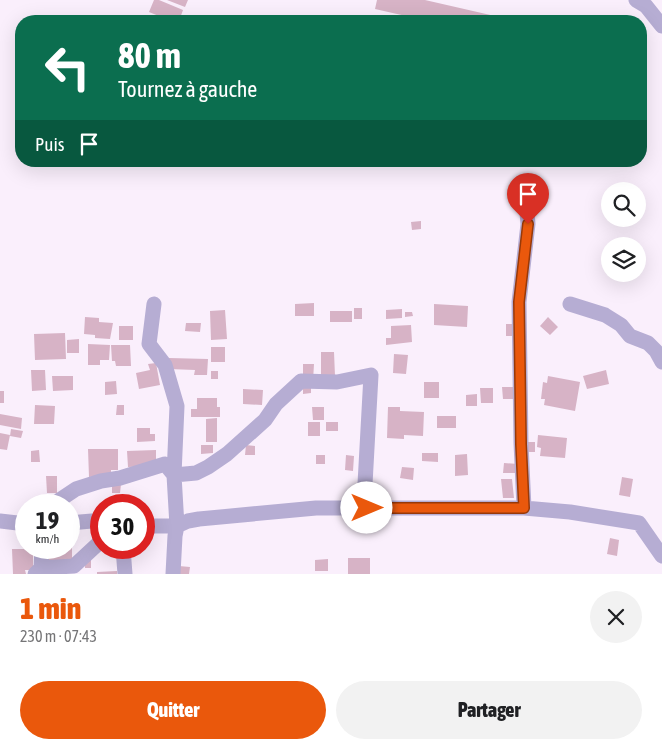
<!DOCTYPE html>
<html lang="fr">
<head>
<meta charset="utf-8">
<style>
  :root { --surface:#fff; --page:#f2f2f2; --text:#202124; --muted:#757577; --accent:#ea580c }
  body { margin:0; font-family:"Asap Condensed",sans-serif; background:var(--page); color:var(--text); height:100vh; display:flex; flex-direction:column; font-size:19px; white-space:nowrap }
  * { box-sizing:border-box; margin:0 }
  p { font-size:16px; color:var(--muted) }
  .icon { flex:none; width:28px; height:28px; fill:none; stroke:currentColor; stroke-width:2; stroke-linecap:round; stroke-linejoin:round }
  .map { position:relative; height:574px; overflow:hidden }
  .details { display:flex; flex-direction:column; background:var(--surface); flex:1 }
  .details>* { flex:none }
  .guide { position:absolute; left:15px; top:15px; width:632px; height:152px; border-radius:20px; box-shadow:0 5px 20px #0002; background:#0b6e4f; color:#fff; overflow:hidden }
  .tools { position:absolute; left:601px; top:182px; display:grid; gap:10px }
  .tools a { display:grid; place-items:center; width:45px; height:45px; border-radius:50%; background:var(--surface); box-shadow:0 5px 20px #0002; font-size:25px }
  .speed { position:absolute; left:15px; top:494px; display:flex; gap:10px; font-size:25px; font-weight:700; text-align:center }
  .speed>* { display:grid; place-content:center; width:65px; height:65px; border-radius:50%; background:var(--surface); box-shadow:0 5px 20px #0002; line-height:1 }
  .speed small { font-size:12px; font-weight:400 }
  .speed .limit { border:8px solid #d22; background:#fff; color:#111 }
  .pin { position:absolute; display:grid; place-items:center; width:42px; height:42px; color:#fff; margin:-51px -21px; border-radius:50% 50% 50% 0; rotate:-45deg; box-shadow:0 0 5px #0007 }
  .pin .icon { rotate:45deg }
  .me { position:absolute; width:55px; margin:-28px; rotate:90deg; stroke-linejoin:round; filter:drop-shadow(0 0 4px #0008) }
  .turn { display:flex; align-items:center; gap:18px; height:105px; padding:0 20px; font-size:22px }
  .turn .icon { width:65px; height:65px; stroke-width:2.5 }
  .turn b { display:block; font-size:35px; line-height:42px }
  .then { display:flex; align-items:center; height:48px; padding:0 20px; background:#0003; gap:10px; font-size:19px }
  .round { display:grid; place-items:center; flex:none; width:52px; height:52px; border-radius:26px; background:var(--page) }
  .overview { display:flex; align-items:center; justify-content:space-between; height:85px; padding:0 20px }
  h1 { font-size:30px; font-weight:800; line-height:38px; color:var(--accent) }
  .action { display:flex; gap:10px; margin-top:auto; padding:10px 20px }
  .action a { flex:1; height:58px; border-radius:30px; background:var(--accent); color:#fff; font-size:20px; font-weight:800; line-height:58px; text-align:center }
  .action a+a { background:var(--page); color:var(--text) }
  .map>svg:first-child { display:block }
  .building { fill:#d7b3c6 }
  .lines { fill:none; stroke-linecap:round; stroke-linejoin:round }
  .minor { stroke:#b6add3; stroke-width:15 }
  .route-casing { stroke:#983908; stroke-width:12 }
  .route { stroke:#ea580c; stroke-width:9 }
</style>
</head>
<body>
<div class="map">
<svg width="662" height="574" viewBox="0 0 662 574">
  <rect width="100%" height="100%" fill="#faeffc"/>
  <path class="building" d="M154 0H159L183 10 179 21H171L149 12Z
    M167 0H188L185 7Z
    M377 0H425L512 20 511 21H428L375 9Z
    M421 221V229L412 230 411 222Z
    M314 303V316H295V304Z
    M434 304 468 306 467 327 434 325Z
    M354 308H362V319H354Z
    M402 309V318L386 319V310Z
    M225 310 227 339 211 340 210 311Z
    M330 311H352V322H330Z
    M405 312H412L413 316 405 317Z
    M85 317 99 318V322L113 323 110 339 95 338V335L84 334Z
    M548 317 558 327 550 335 540 326Z
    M186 323H201L200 332 185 331Z
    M506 324H516V336H506Z
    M411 325 412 342 386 345V338H391V326Z
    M119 326H133V340H119Z
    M65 333 66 359 35 360 34 334Z
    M79 339V353H67V340Z
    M88 344 110 345 109 360H100V365H88Z
    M111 345H130L131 366H116L115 361H112Z
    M211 347H225V362H211Z
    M321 352H334L335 376H321Z
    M394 354 408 355 406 374 393 373Z
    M169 358 208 359 207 375H194L195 370 169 369Z
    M156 363 160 385 139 389 136 373 150 370 148 364Z
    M303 364H314L313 381H303Z
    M31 370H45L46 390 32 391Z
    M606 370 609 384 587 389 583 376Z
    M211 371H218V379H211Z
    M52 376H73V390L53 391Z
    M548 376 580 382 575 411 544 405 545 399H541L543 382 547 383Z
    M116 381 117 394 105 395V382Z
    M424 382H439V398H424Z
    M303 383H311V393L303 394Z
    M502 387H516V399H503Z
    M480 388H493V403H481Z
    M243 389 263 390 262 405 243 404Z
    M0 391H4V403H0Z
    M477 394V406H466V395Z
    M197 398H217V407H220V417H191V409H197Z
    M35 405 55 406 54 424H34Z
    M117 405H124V415H116Z
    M312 407H324V420H313Z
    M388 407H400V411L424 412 423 436 404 435V439L387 438Z
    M0 414 22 418 21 429 0 425Z
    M437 416H456V428H437Z
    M217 418V442H206V419Z
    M308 422H320V436H308Z
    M326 422H338V431H326Z
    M137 428H150V434H155V441L137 442Z
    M11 429 23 431 21 438 10 436Z
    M0 433 10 435 7 450 0 449Z
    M538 435 567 438 565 458 540 456 541 448 537 447Z
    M524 442H535V452H525Z
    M201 445H213V453L201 454Z
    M246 445 255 446V455H245Z
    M88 449H118V470H111V475L89 477Z
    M39 450 40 462H31V451Z
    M156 450V466L128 467 127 451Z
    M422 453H438V462L422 461Z
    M467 454 468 475 455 476V455Z
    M316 455H325V464H316Z
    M346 455 354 456 353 471 345 470Z
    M504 463 518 464V473H503Z
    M402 467 414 468 413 480 400 478Z
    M46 476H57V493H47Z
    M622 477 633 479 630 497 619 495Z
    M501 479H512L514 498H503Z
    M112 484H121L120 493H112Z
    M610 538 619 540 617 556 607 554Z
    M72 540V564L46 565 45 548H69V541Z
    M12 549H33V570H25L26 574H13Z
    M85 557H91V568H85Z
    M348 558H370V574H348Z
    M328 559V571H315V560Z
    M179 566 190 567 189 574H179Z
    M117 571V574H97V572Z"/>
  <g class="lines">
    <path class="minor" d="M636 0 646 6 662 26
      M521 185 526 202 528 224 519 302 521 443 524 508
      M570 304 605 315 621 325 630 336 648 343 656 351 662 362
      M52 505 76 489 101 481 120 478 165 464 174 475 196 473 208 467 227 454 265 420 276 404 301 381 337 382 371 375 365 484 367 508
      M0 521 26 524
      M69 523 92 521 101 523
      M144 526H177L174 475 177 406 165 365 149 344 154 304
      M123 548 125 574
      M41 568 74 566 101 541
      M35 574 41 568 42 548
      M173 574 175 536 177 526 188 521 199 519 316 508H524L570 512 639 523 662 556"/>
  </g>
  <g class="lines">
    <g class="route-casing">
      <path id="route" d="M367 508H524L521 444 519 302 528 224"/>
    </g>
    <use href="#route" class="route"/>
  </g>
</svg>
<div class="tools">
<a><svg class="icon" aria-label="search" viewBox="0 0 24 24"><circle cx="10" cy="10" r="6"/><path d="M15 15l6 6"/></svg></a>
<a><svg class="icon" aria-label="layers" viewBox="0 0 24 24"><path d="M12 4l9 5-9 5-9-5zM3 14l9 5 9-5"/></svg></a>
</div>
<div class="speed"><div>19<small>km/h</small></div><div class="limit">30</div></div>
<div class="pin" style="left:528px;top:224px;background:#d93025"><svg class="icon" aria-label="arrive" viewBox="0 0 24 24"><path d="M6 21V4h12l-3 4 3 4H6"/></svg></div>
<svg class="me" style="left:367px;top:508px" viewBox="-20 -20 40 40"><circle r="19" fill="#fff"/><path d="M0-13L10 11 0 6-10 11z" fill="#ea580c"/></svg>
<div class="guide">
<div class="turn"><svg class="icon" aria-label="left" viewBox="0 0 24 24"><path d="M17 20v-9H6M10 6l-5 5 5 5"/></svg><div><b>80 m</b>Tournez à gauche</div></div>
<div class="then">Puis<svg class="icon" aria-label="arrive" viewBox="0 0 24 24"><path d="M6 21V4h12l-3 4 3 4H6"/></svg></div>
</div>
</div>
<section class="details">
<div class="overview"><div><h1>1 min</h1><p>230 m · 07:43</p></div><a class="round"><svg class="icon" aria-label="close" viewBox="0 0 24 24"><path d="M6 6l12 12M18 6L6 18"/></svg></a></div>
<div class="action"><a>Quitter</a><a>Partager</a></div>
</section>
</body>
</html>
